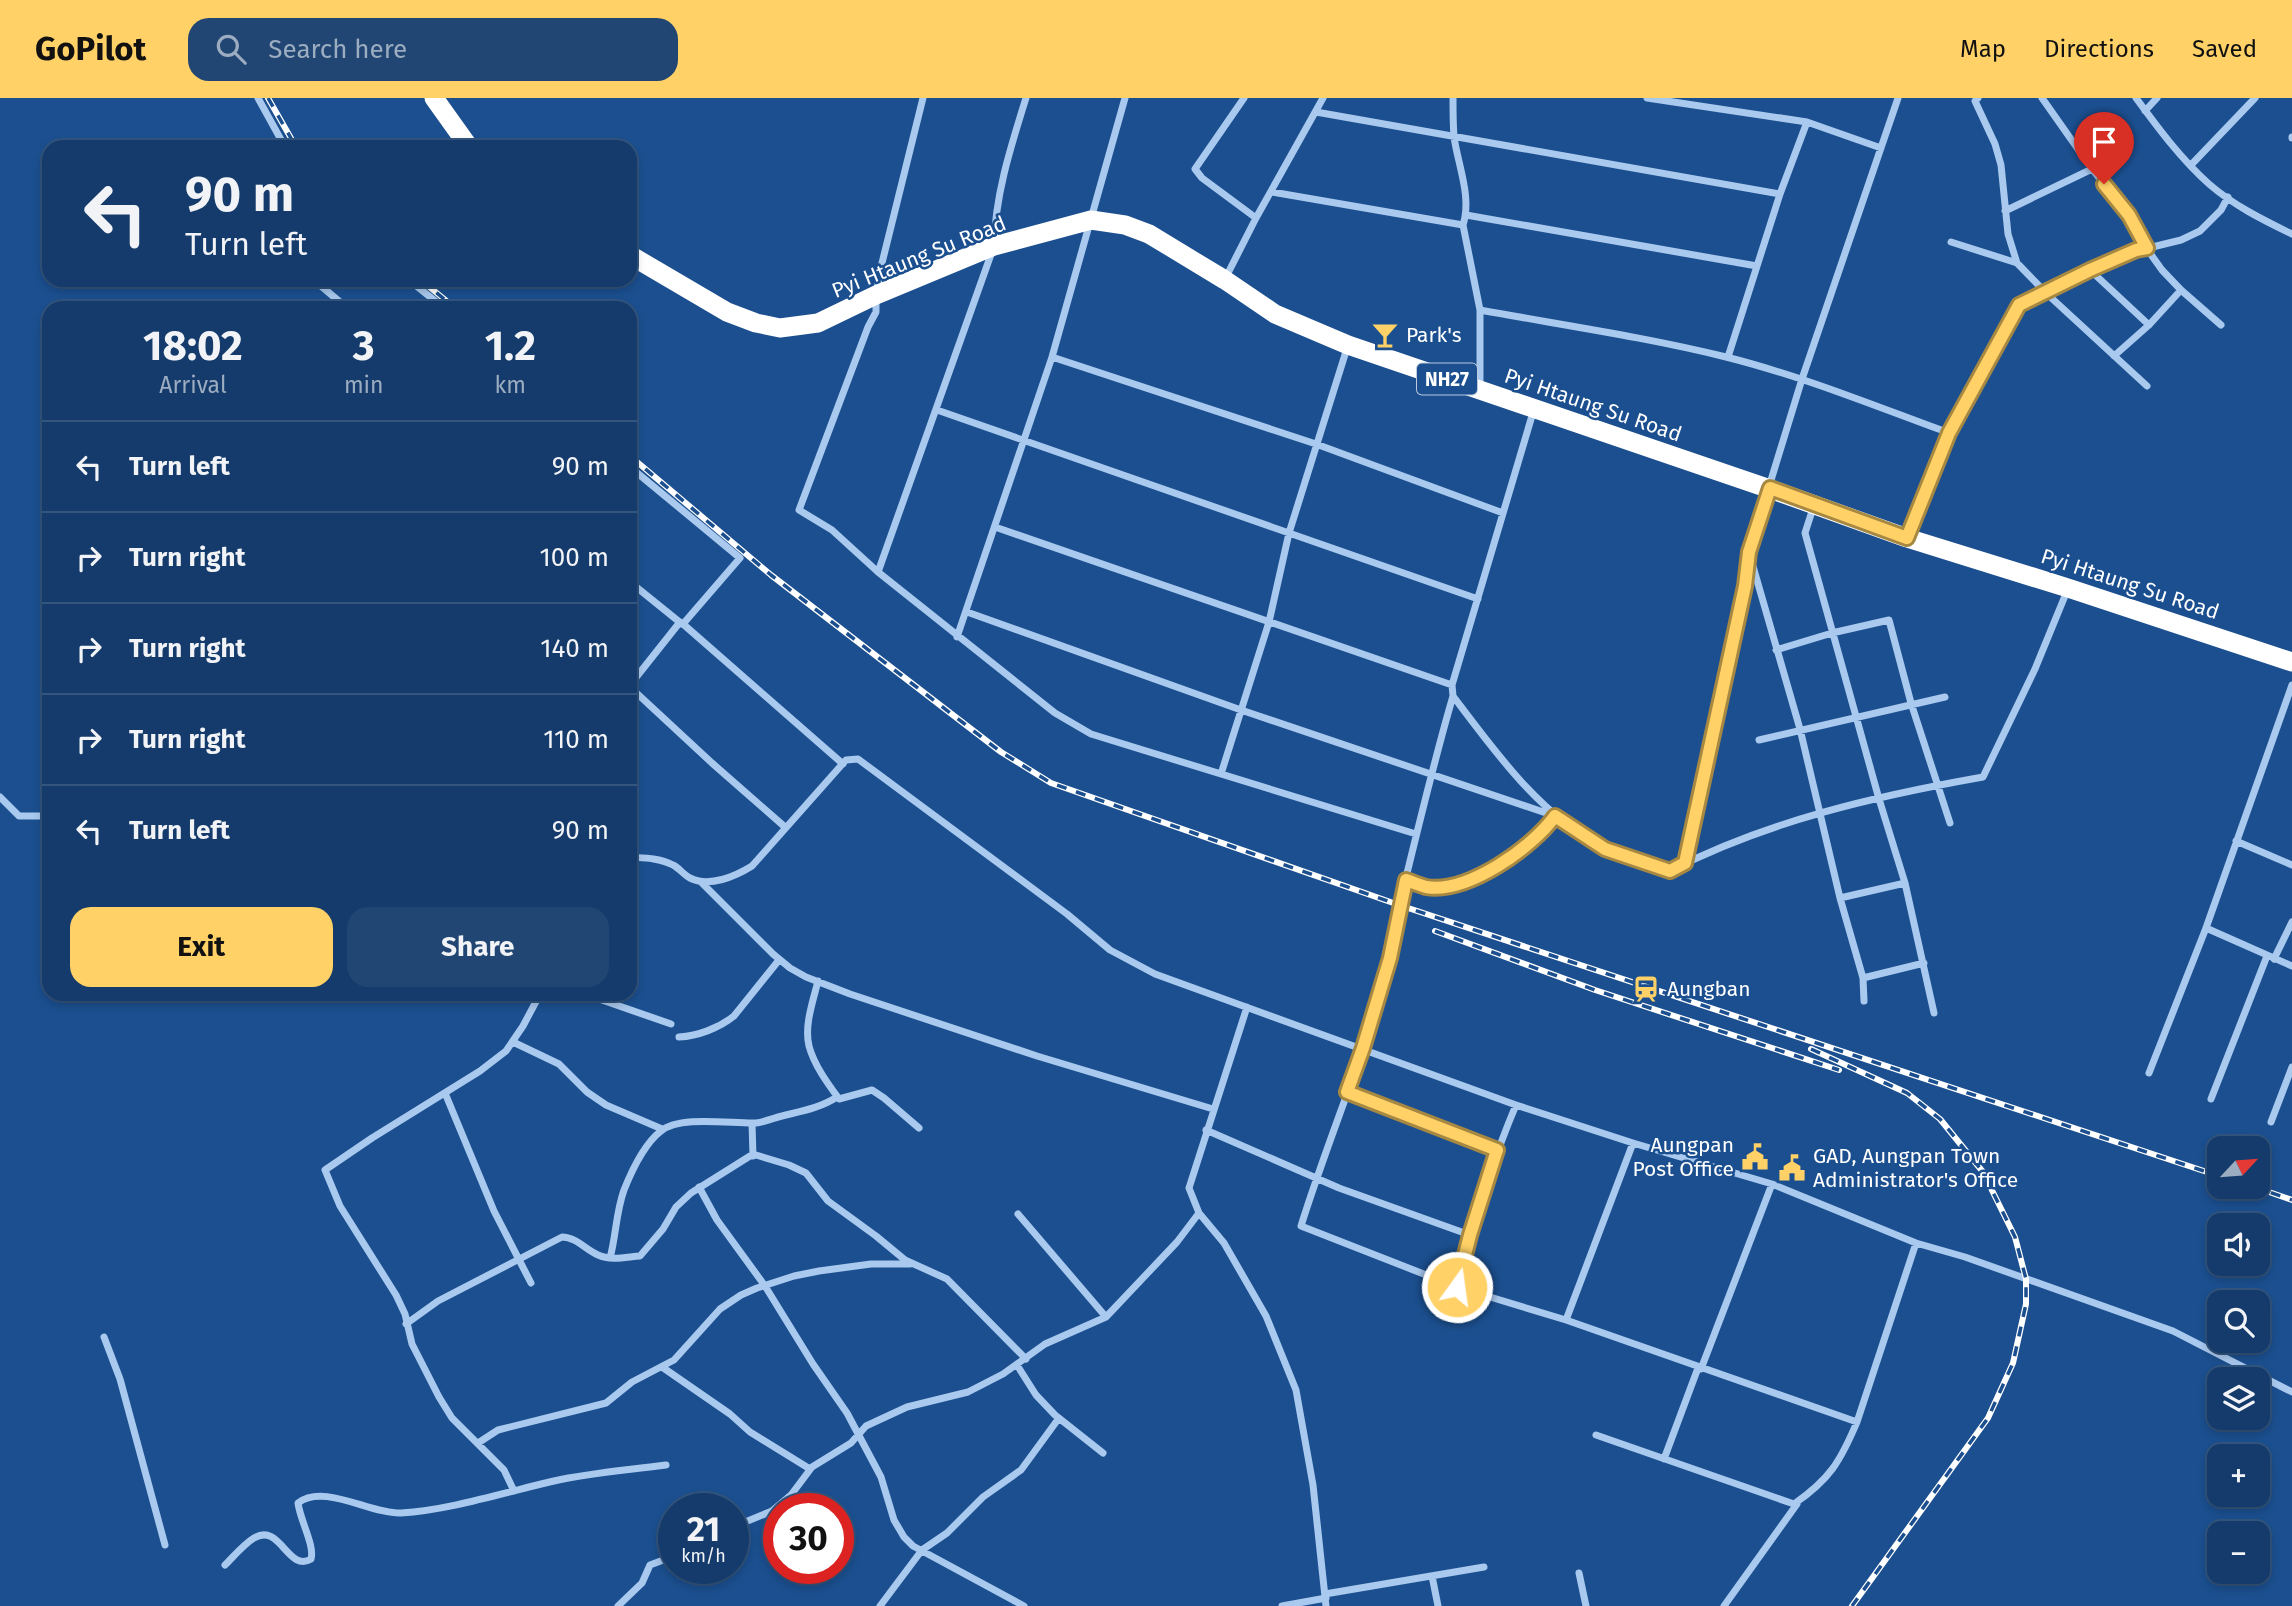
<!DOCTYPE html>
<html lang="en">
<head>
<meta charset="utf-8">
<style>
  :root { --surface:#143b6b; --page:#214673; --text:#f1f3f6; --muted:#9dadc1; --line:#33557e; --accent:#ffd166 }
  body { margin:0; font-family:"Fira Sans",sans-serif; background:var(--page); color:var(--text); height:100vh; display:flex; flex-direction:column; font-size:26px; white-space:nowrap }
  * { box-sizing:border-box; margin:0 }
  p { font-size:23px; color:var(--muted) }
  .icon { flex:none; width:38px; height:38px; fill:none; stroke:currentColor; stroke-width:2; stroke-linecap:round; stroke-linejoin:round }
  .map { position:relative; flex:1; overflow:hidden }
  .drawer { position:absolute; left:42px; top:203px; width:595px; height:700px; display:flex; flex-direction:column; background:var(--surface); border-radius:21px; box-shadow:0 4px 10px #0003,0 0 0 2px var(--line) }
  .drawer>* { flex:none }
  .top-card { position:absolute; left:42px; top:42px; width:595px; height:147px; border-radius:21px; box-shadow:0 4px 10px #0003,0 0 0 2px var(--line); background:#143b6b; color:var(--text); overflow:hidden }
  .needle { width:46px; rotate:64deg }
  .buttons { position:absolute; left:2207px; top:1038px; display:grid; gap:14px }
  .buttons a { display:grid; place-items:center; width:63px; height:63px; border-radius:14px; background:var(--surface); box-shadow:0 4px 10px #0003,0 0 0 2px var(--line); font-size:35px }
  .speed { position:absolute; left:658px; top:1395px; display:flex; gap:14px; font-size:35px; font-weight:700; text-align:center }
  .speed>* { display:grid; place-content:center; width:91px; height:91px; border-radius:50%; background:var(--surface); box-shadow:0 4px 10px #0003,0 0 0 2px var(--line); line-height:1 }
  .speed small { font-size:18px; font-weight:400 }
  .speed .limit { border:10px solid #d22; background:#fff; color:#111 }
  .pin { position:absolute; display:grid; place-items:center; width:60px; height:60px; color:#fff; margin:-72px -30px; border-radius:50% 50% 50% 0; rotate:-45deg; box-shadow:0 0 7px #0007 }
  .pin .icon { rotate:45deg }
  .me { position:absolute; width:77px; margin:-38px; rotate:14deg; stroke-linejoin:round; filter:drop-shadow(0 0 5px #0008) }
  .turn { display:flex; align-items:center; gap:24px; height:147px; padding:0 28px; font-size:32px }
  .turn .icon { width:91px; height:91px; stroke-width:2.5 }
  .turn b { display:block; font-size:49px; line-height:60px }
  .eta { display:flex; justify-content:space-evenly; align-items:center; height:119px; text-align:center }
  .eta b { font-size:42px; font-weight:700; line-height:49px }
  .cta { display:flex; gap:14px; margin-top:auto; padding:14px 28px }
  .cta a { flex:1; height:80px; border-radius:21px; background:var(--accent); color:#111; font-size:28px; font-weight:700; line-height:80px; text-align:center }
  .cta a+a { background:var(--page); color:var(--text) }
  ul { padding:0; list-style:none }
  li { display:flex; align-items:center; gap:21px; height:91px; padding:0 28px; border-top:2px solid var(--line) }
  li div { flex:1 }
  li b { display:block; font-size:26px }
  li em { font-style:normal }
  header { display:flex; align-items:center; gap:42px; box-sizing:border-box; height:98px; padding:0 35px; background:var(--accent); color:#111 }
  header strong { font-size:33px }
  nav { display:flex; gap:38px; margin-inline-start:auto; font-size:24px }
  .search { width:490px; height:63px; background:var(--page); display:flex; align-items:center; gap:18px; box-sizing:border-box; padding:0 24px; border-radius:21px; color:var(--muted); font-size:26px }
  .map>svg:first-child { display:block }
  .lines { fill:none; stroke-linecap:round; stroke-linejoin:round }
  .street { stroke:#a9c9ee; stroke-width:7 }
  .highway { stroke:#fff; stroke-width:19 }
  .rail-casing { stroke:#fff; stroke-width:6 }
  .rail { stroke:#1b4f8f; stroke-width:3.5; stroke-dasharray:10; stroke-linecap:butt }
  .route-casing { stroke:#a68842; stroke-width:18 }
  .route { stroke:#ffd166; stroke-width:12 }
  .labels { text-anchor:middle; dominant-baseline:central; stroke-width:5; stroke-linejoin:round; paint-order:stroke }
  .shield { fill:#1b4f8f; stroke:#bbcadd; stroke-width:2 }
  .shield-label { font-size:19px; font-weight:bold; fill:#fff }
  .street-label { font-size:21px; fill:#fff; stroke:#1b4f8f }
  .poi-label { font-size:21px; fill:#fff; stroke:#1b4f8f; text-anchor:start }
</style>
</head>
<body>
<header>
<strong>GoPilot</strong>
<div class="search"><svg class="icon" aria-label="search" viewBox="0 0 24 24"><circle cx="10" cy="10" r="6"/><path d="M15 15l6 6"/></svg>Search here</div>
<nav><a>Map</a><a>Directions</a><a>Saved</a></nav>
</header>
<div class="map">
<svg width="2292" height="1508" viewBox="0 0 2292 1508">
  <rect width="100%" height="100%" fill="#1b4f8f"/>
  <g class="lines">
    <path class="street" d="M258 0 285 49
      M923 0 882 165 876 197V214L868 229 799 412 832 432 878 474 1055 615 1091 636 1416 736
      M1244 0 1195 71 1202 80 1256 120
      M1453 0C1453 13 1453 26 1454 39 1458 67 1472 99 1463 127L1480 212V290
      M1647 0 1807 24 1881 50
      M1978 0 1975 3 1995 46 2001 67 2008 136 2017 165
      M2042 0 2092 71 2129 117 2147 151 2162 172 2181 192 2221 227
      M2136 0C2158 30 2181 61 2209 86 2233 107 2263 122 2292 136
      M2145 13 2157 0
      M1316 14 1780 96
      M2292 39V40
      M2191 67 2255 0
      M1272 94 1463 127
      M2005 113 2092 71
      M1466 117 1757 168
      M1951 144 2017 165 2046 195 2147 288
      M2090 172 2149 227
      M1225 181 1256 120 1323 0
      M314 182 347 210
      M409 182 444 210
      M1480 212C1562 227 1645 239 1726 259 1802 278 1875 308 1949 335
      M2114 258 2149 227 2181 192
      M1052 259 1316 346 1503 415
      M1728 259 1780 96 1807 24
      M937 312 1478 501
      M630 369 740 460 683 526 843 666
      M1814 407 1805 435 1879 701 1905 785 1934 915
      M995 429 1452 587
      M1908 439 1949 335 2019 207 2081 176 2136 153 2181 142 2200 133 2221 112 2228 99
      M1750 458 1800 631 1840 800 1863 880 1864 903
      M878 474 994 148C995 97 1011 48 1026 0
      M630 484 682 526
      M967 514 1241 612 1555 718C1529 754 1486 782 1442 788 1437 788 1431 790 1426 789 1419 787 1412 784 1406 782
      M957 539 1052 259 1125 0
      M1776 552 1832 535 1889 522 1911 605 1950 725
      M630 587 680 524
      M630 589 712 665 785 729
      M1453 598C1496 655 1540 717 1604 750 1624 761 1649 766 1670 773 1767 723 1876 698 1983 679L2035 571 2067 493
      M1759 642 1945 599
      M1221 676 1269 524 1289 435 1348 247
      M0 699 19 718H49
      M2236 743 2292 767
      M630 759C644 760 660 760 673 767 679 770 684 777 690 780 709 790 736 778 752 768L846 662 858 661 1067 816 1110 852 1155 876 1516 1007 1633 1045 1772 1086 1916 1145 1965 1159 2173 1233 2292 1294
      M1684 765 1745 488 1749 454 1802 281 1898 0
      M701 784 773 856 790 870 806 879 850 896 1037 958 1213 1011
      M1840 800 1905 785
      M2206 830 2292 587
      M2274 861 2292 824
      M1863 880 1924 865
      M818 883C813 903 804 928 809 948 814 967 828 986 839 1001L872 992 884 1000 919 1030
      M604 896 602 902 671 926
      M1247 909 1189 1090 1199 1115 1224 1145 1266 1218 1296 1292 1313 1387 1326 1508
      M679 939C698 938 719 930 734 918L779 862
      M513 944 559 966 587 994 606 1007 662 1031
      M2149 975 2206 830 2292 868
      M1347 994 1497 1052
      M445 995 494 1113 531 1185
      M2211 1001 2267 858
      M1516 1007C1491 1066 1473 1126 1457 1189L1566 1222 1857 1324
      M2271 1024 2292 969
      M752 1025 753 1058
      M1206 1032 1339 1090 1470 1137
      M699 1089 717 1122 765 1188 813 1266 847 1315 881 1379 894 1422 904 1439 913 1448 1024 1508
      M1018 1116 1106 1219
      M610 1160C616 1138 616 1114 624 1092 632 1072 644 1046 661 1033 680 1017 732 1026 756 1025 765 1024 773 1020 782 1018 802 1013 820 1010 837 999
      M1457 1189 1301 1128C1329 1038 1367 952 1390 861 1394 842 1396 823 1400 804 1417 735 1433 666 1453 598L1452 587 1534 311
      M1566 1222 1633 1045
      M406 1226 438 1203 562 1139C576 1139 586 1152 598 1157 611 1163 626 1159 640 1158L663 1131 676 1109 691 1095 750 1058 756 1057 789 1067 806 1075 828 1103 876 1138 905 1162 947 1181 1026 1261
      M104 1239 120 1281 165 1447
      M1017 1267 1036 1297 1055 1317 1103 1355
      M662 1269 730 1316 750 1334 810 1371
      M1701 1271 1772 1086
      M1596 1337 1794 1406C1830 1381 1840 1364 1857 1324L1916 1145
      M478 1345 498 1332 606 1305 632 1284 674 1262 720 1211 741 1197 757 1190 794 1178 819 1173 871 1166H910
      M1664 1361 1698 1270
      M514 1393 504 1372 452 1320 439 1299 412 1246 405 1216 396 1197 340 1108 325 1072 372 1040 480 973 506 953 523 928 540 896
      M733 1429 772 1413 791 1397 812 1369 851 1345 866 1328 907 1309 968 1294 1003 1276 1045 1246 1106 1219 1177 1144 1199 1115
      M225 1467C234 1458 244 1446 254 1440 280 1424 288 1475 311 1461 315 1448 300 1422 298 1405 324 1385 370 1416 401 1415 450 1412 506 1394 554 1383 590 1375 629 1372 666 1367
      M1579 1475 1586 1508
      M1432 1478 1438 1508
      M1325 1496 1484 1469
      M618 1508 642 1485 650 1467 674 1458
      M880 1508 922 1452 947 1435 983 1399 1021 1372 1059 1320
      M1282 1508 1326 1500
      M1724 1508 1797 1406"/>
    <path class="highway" d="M434 0 469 49
      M630 157 727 214 756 225 780 230 818 225 876 197 994 148 1091 122 1125 127 1149 136 1225 182 1275 216 1348 247 1770 391 1907 440 2068 490 2292 564"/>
    <g class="rail-casing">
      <path id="rail" d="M268 0 296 49
        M421 182 455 210
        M630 358 771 477 1001 654 1051 685 1399 807 2219 1078
        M1435 833 1595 892 1839 972
        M1811 951 1907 995 1940 1021 1983 1074 2015 1139 2026 1181V1206L2013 1265 1988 1320 1852 1508
        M2252 1088 2292 1102"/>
    </g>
    <use href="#rail" class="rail"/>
  </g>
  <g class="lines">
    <g class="route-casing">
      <path id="route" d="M1457 1189 1470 1137 1497 1052 1347 994 1363 950 1390 860 1406 782C1412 784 1419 787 1426 789 1467 796 1532 750 1555 718L1605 751 1670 773 1685 765 1745 488 1749 454 1770 390 1907 440 1949 335 2019 207 2090 172 2136 152 2147 150 2129 117 2104 86"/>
    </g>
    <use href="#route" class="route"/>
  </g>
  <defs>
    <g id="bar-bare" transform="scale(2.1)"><path d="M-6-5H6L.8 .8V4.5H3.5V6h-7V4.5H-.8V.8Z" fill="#ffd166" stroke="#1b4f8f" stroke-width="2.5" paint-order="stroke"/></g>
    <g id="station-bare" transform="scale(2.1)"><path d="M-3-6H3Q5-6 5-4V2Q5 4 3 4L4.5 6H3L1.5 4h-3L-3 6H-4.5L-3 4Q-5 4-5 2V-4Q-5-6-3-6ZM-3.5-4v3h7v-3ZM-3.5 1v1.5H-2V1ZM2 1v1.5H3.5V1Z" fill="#ffd166" stroke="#1b4f8f" stroke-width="2.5" paint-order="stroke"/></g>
    <g id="civic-bare" transform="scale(2.1)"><path d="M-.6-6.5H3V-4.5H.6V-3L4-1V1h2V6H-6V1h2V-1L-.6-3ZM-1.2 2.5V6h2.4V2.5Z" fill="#ffd166" stroke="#1b4f8f" stroke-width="2.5" paint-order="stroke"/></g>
  </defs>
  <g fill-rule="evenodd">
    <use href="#bar-bare" x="1385" y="237"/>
    <use href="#station-bare" x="1646" y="891"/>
    <use href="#civic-bare" x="1755" y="1059"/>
    <use href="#civic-bare" x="1792" y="1070"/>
  </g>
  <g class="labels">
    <rect class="shield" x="1417" y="265.5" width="60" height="31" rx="5"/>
    <g class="shield-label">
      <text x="1447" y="281">NH27</text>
    </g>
    <g class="street-label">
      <text transform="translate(919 159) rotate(-22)">Pyi Htaung Su Road</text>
      <text transform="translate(1593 307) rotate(19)">Pyi Htaung Su Road</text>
      <text transform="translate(2130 486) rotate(18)">Pyi Htaung Su Road</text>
    </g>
    <g class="poi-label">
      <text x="1406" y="237">Park's</text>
      <text x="1667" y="891">Aungban</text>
      <text x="1734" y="1047" text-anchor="end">Aungpan<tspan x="1734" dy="24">Post Office</tspan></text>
      <text x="1813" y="1058">GAD, Aungpan Town<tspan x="1813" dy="24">Administrator's Office</tspan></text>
    </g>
  </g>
</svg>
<div class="buttons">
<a><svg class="needle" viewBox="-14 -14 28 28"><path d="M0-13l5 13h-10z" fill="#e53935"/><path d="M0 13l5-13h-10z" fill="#9dadc1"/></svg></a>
<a><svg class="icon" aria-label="sound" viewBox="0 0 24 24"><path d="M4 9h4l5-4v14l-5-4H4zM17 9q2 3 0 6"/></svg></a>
<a><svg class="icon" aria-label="search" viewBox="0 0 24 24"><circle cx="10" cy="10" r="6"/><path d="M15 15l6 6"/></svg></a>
<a><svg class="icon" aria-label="layers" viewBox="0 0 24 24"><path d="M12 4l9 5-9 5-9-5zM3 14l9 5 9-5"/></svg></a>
<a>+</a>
<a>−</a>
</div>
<div class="speed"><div>21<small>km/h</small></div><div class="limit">30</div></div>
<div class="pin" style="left:2104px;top:86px;background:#d93025"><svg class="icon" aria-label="arrive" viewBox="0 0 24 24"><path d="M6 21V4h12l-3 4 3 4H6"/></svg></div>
<svg class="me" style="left:1457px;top:1189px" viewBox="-20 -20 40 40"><circle r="17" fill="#ffd166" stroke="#fff" stroke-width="3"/><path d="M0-11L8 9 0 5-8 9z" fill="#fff"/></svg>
<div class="top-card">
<div class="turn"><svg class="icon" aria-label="left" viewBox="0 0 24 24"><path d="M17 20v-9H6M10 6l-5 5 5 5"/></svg><div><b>90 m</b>Turn left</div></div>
</div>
<section class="drawer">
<div class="eta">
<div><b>18:02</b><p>Arrival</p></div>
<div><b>3</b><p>min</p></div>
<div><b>1.2</b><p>km</p></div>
</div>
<ul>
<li><svg class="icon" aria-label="left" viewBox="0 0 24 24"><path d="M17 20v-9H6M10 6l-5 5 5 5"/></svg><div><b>Turn left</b></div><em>90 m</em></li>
<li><svg class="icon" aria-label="right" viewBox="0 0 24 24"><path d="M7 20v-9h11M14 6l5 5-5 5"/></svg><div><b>Turn right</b></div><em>100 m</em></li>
<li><svg class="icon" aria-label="right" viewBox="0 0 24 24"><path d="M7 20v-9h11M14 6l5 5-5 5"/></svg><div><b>Turn right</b></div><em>140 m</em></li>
<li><svg class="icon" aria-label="right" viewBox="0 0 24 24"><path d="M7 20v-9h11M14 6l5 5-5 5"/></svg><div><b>Turn right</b></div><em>110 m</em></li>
<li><svg class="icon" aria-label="left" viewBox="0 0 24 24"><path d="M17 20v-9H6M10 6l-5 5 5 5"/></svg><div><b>Turn left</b></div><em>90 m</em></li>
</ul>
<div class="cta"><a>Exit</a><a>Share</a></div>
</section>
</div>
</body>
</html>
